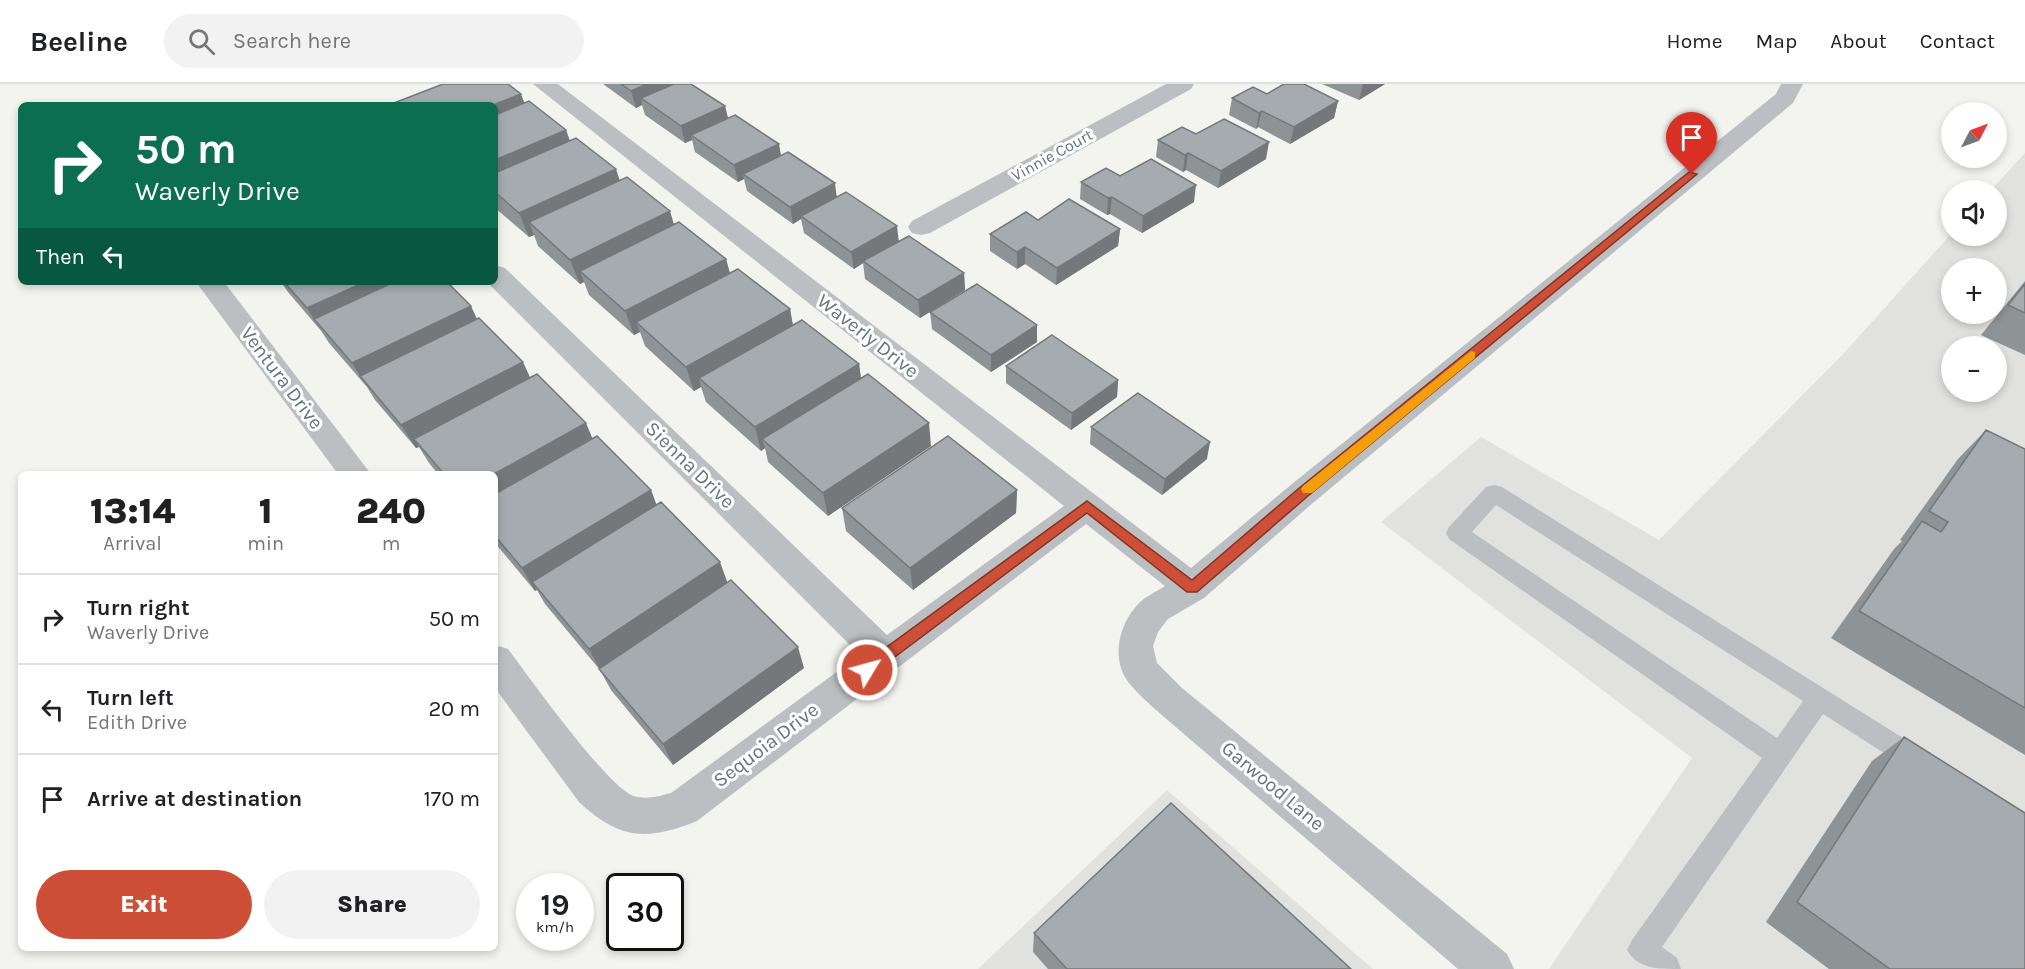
<!DOCTYPE html>
<html lang="en">
<head>
<meta charset="utf-8">
<style>
  :root { --surface:#fff; --page:#f2f2f2; --text:#202124; --muted:#757577; --line:#e0e0e0; --accent:#cd4f37 }
  body { margin:0; font-family:Karla,sans-serif; background:var(--page); color:var(--text); height:100vh; display:flex; flex-direction:column; font-size:22px; white-space:nowrap }
  * { box-sizing:border-box; margin:0 }
  p { font-size:20px; color:var(--muted) }
  .icon { flex:none; width:33px; height:33px; fill:none; stroke:currentColor; stroke-width:2; stroke-linecap:round; stroke-linejoin:round }
  .map { position:relative; flex:1; overflow:hidden }
  .side { position:absolute; left:18px; top:387px; width:480px; height:480px; display:flex; flex-direction:column; background:var(--surface); border-radius:9px; box-shadow:0 3px 9px #0003 }
  .side>* { flex:none }
  .guide { position:absolute; left:18px; top:18px; width:480px; height:183px; border-radius:9px; box-shadow:0 3px 9px #0003; background:#0b6e4f; color:#fff; overflow:hidden }
  .needle { width:39px; rotate:49deg }
  .fabs { position:absolute; left:1941px; top:18px; display:grid; gap:12px }
  .fabs a { display:grid; place-items:center; width:66px; height:66px; border-radius:50%; background:var(--surface); box-shadow:0 3px 9px #0003; font-size:30px }
  .speed { position:absolute; left:516px; top:789px; display:flex; gap:12px; font-size:30px; font-weight:700; text-align:center }
  .speed>* { display:grid; place-content:center; width:78px; height:78px; border-radius:50%; background:var(--surface); box-shadow:0 3px 9px #0003; line-height:1 }
  .speed small { font-size:15px; font-weight:400 }
  .speed .limit { border:3px solid #111; border-radius:9px; background:#fff; color:#111 }
  .pin { position:absolute; display:grid; place-items:center; width:51px; height:51px; color:#fff; margin:-62px -26px; border-radius:50% 50% 50% 0; rotate:-45deg; box-shadow:0 0 6px #0007 }
  .pin .icon { rotate:45deg }
  .me { position:absolute; width:66px; margin:-33px; rotate:53deg; stroke-linejoin:round; filter:drop-shadow(0 0 4px #0008) }
  .turn { display:flex; align-items:center; gap:21px; height:126px; padding:0 18px; font-size:27px }
  .turn .icon { width:78px; height:78px; stroke-width:2.5 }
  .turn b { display:block; font-size:42px; line-height:51px }
  .then { display:flex; align-items:center; height:57px; padding:0 18px; background:#0003; gap:12px; font-size:22px }
  .eta { display:flex; justify-content:space-evenly; align-items:center; height:102px; text-align:center }
  .eta b { font-size:36px; font-weight:800; line-height:42px }
  .cta { display:flex; gap:12px; margin-top:auto; padding:12px 18px }
  .cta a { flex:1; height:69px; border-radius:36px; background:var(--accent); color:#fff; font-size:24px; font-weight:800; line-height:69px; text-align:center }
  .cta a+a { background:var(--page); color:var(--text) }
  ul { padding:0; list-style:none }
  li { display:flex; align-items:center; gap:18px; height:90px; padding:0 18px; border-top:2px solid var(--line) }
  li div { flex:1 }
  li b { display:block; font-size:22px }
  li em { font-style:normal }
  header { display:flex; align-items:center; gap:36px; box-sizing:border-box; height:84px; padding:0 30px; background:var(--surface); border-bottom:2px solid var(--line) }
  header strong { font-size:28px }
  nav { display:flex; gap:33px; margin-inline-start:auto; font-size:21px }
  .search { width:420px; height:54px; background:var(--page); display:flex; align-items:center; gap:15px; box-sizing:border-box; padding:0 21px; border-radius:33px; color:var(--muted); font-size:22px }
  .map>svg:first-child { display:block }
  .built { fill:#e1e2e0; fill-rule:evenodd }
  .lines { fill:none; stroke-linecap:round; stroke-linejoin:round }
  .lane { fill:#bbbfc1; fill-rule:evenodd }
  .street { fill:#bbbfc1; fill-rule:evenodd }
  .wall { fill:#8e9396 }
  .shaded-wall { fill:#74787a }
  .building { fill:#a5abaf; stroke:#74787a; stroke-width:1.5 }
  .route { fill:#cd4f37; stroke:#853324; stroke-width:1.5 }
  .slow { fill:#f59e0b }
  .labels { text-anchor:middle; dominant-baseline:central; stroke-width:6; stroke-linejoin:round; paint-order:stroke }
  .far-street-label { font-size:16px; fill:#66747d; stroke:#fff }
  .street-label { font-size:20px; fill:#66747d; stroke:#fff }
</style>
</head>
<body>
<header>
<strong>Beeline</strong>
<div class="search"><svg class="icon" aria-label="search" viewBox="0 0 24 24"><circle cx="10" cy="10" r="6"/><path d="M15 15l6 6"/></svg>Search here</div>
<nav><a>Home</a><a>Map</a><a>About</a><a>Contact</a></nav>
</header>
<div class="map">
<svg width="2025" height="885" viewBox="0 0 2025 885">
  <rect width="100%" height="100%" fill="#f3f3f0"/>
  <path class="built" d="M2025 69V885H1549L1692 674 1381 438 1481 353 1659 456 1844 269 1951 150 1996 152V106H1991ZM1952 184H1996V230H1952ZM1952 262H1996V308H1952Z
    M1167 706 1373 885H978Z"/>
  <g class="lines">
    <path class="lane" d="M1494 401 1502 403 1927 669 1931 677 1927 685 1918 689 1909 685 1823 630 1662 863 1677 874 1681 885C1657 885 1638 885 1627 866L1632 856 1762 674 1449 455 1446 449 1449 443 1486 403ZM1496 421 1803 617 1777 654 1472 448Z"/>
    <path class="street" d="M533 0H558L1191 484 1292 400 1776 10 1781 0H1803L1793 19 1314 418 1204 514 1168 535 1158 548 1153 562 1157 579 1182 604 1507 870 1514 885H1458L1156 626C1147 618 1137 609 1129 599 1109 574 1120 533 1145 514 1151 510 1159 506 1165 502L1086 440 697 737C647 757 620 756 579 718L495 604V561L508 565C529 593 608 704 634 712 646 716 660 712 671 709L860 571 487 198H495V181L505 184 887 551 1064 422Z
      M1166 0H1194L1191 5 930 149 921 151 912 149 908 143 912 137Z
      M196 198H224L371 390H338Z"/>
  </g>
  <path class="wall" d="M603 0H691L725 22 728 34 781 71 899 157 964 189 965 206 920 234 865 195 863 179 854 185 804 149 801 135 793 140 747 107 744 95 738 98 695 68 692 56 685 59 645 31 642 21 636 24Z
    M1322 0H1385L1359 16Z
    M1267 10 1338 17 1334 34 1290 60 1258 43 1256 45 1229 31 1232 14Z
    M394 19H524L566 46 570 57 674 140 726 175 730 189 790 225 793 241 859 280 861 294 931 362 828 432 768 378 765 364 761 367 706 318 701 303 694 307 645 262 640 248 634 251 589 211 584 198 580 200 538 162 534 151 529 153 495 124V21H395Z
    M1196 50 1266 75 1218 104 1186 86 1183 88 1156 73 1158 56Z
    M1120 92 1194 118 1142 149 1110 130 1107 131 1080 115 1081 98Z
    M1038 136 1120 145 1118 162 1056 201 1025 180 1017 185 990 167V150Z
    M2025 197V271L1981 251Z
    M281 198H447L477 235 530 294 593 355 651 406 656 421 804 584 673 681 611 606 600 586 545 520 537 506 535 507 495 459V390H438L429 379 419 363 416 364 375 316 367 303 329 259 322 248 288 208Z
    M930 228 1037 241V258L991 288 932 245Z
    M1006 282 1118 296 1117 313 1071 346 1006 299Z
    M1091 343 1207 375 1162 411 1090 360Z
    M1986 346 2025 365V671L1831 554 1894 465 1902 457 1900 456 1958 375Z
    M1017 406 1016 429 913 506 846 447 842 424Z
    M1904 653 2025 885H1829L1766 838 1872 677Z
    M1034 849 1351 885H1048L1033 868Z"/>
  <path class="shaded-wall" d="M647 0H678L641 14 642 21 636 24 631 7Z
    M1363 0H1385L1359 16Z
    M521 10 530 33 495 48V21H493Z
    M1338 17 1334 34 1290 60 1294 43Z
    M725 22 729 39 691 51 692 56 685 59 681 42Z
    M1262 27 1258 43 1256 45 1259 29Z
    M566 46 574 70 495 104V76Z
    M1269 58 1266 75 1218 104 1221 87Z
    M779 60 782 77 743 90 744 95 738 98 734 81Z
    M1188 69 1186 86 1183 88 1185 71Z
    M616 85 624 109 529 138 534 151 529 153 519 129Z
    M835 99 837 116 801 132V135L793 140 790 123Z
    M1196 101 1194 118 1142 149 1143 132Z
    M1112 113 1110 130 1107 131 1108 114Z
    M670 127 677 151 580 187 584 198 580 200 570 176Z
    M897 142 899 159 863 177V179L854 185 851 168Z
    M1120 145 1118 162 1056 201 1057 184Z
    M1025 163V180L1017 185V168Z
    M726 175 732 199 636 238 640 248 634 251 625 227Z
    M964 189 965 206 920 234 918 216Z
    M365 198H430L314 235 322 248 307 224Z
    M471 222 482 246 360 292 367 303 352 279Z
    M790 225 794 249 699 294 701 303 694 307 686 283Z
    M1037 241V258L991 288V271Z
    M523 278 534 302 414 355 419 363 416 364 401 341Z
    M859 280 862 304 762 355 765 364 761 367 755 343Z
    M1118 296 1117 313 1071 346 1072 329Z
    M586 339 596 363 495 420V390Z
    M929 339 931 362 828 432 823 409Z
    M1210 358 1207 375 1162 411 1165 395Z
    M651 406 660 430 532 498 537 506 535 507 522 484Z
    M1017 406 1016 429 913 506 910 484Z
    M720 478 728 500 600 586 589 565Z
    M798 563 804 584 673 681 663 660Z"/>
  <path class="building" d="M443 0H508L521 10 493 21H397L394 19Z
    M621 0H647L631 7Z
    M674 0H691L725 22 681 42 641 14Z
    M1284 0H1304L1338 17 1294 43 1262 27 1259 29 1232 14 1253 3 1267 10Z
    M529 17 566 46 495 76V31Z
    M735 31 779 60 734 81 691 51Z
    M1224 35 1269 58 1221 87 1188 69 1185 71 1158 56 1182 43 1196 50Z
    M576 54 616 85 519 129 495 108V89Z
    M788 68 835 99 790 123 743 90Z
    M1151 75 1196 101 1143 132 1112 113 1108 114 1081 98 1106 84 1120 92Z
    M627 93 670 127 570 176 529 138Z
    M846 108 897 142 851 168 801 132Z
    M1069 115 1120 145 1057 184 1025 163 1017 168 990 150 1026 128 1038 136Z
    M679 138 726 175 625 227 580 187Z
    M909 152 964 189 918 216 863 177Z
    M738 185 790 225 686 283 636 238Z
    M284 198H365L307 224Z
    M394 198H447L471 222 352 279 314 235Z
    M977 200 1037 241 991 271 930 228Z
    M2025 200V229L2008 221Z
    M479 234 523 278 401 341 360 292Z
    M802 236 859 280 755 343 699 294Z
    M1052 251 1118 296 1072 329 1006 282Z
    M537 290 586 339 494 390H444L414 355Z
    M868 290 929 339 823 409 762 355Z
    M1138 309 1210 358 1165 395 1091 343Z
    M1986 346 2025 365V624L1859 527 1922 437 1941 448 1948 438 1929 427Z
    M597 352 651 406 522 484 495 452V410Z
    M948 352 1017 406 910 484 842 424Z
    M661 418 720 478 589 565 532 498Z
    M731 496 798 563 663 660 599 585Z
    M1904 653 2025 729V885H1890L1797 818Z
    M1171 719 1351 885H1067L1034 849Z"/>
  <path class="route" d="M1689 88 1697 90 1308 412 1197 508H1187L1087 429 872 590 867 592 862 590 859 586 862 581 1087 417 1192 496 1298 405Z"/>
  <path class="slow" d="M1471 267 1475 268V274L1312 409H1303L1301 405 1303 402Z"/>
  <g class="labels">
    <g class="far-street-label">
      <text transform="translate(1052 71) rotate(-29)">Vinnie Court</text>
    </g>
    <g class="street-label">
      <text transform="translate(868 252) rotate(38)">Waverly Drive</text>
      <text transform="translate(282 294) rotate(53)">Ventura Drive</text>
      <text transform="translate(690 381) rotate(44)">Sienna Drive</text>
      <text transform="translate(766 661) rotate(-37)">Sequoia Drive</text>
      <text transform="translate(1273 702) rotate(40)">Garwood Lane</text>
    </g>
  </g>
</svg>
<div class="fabs">
<a><svg class="needle" viewBox="-14 -14 28 28"><path d="M0-13l5 13h-10z" fill="#e53935"/><path d="M0 13l5-13h-10z" fill="#757577"/></svg></a>
<a><svg class="icon" aria-label="sound" viewBox="0 0 24 24"><path d="M4 9h4l5-4v14l-5-4H4zM17 9q2 3 0 6"/></svg></a>
<a>+</a>
<a>−</a>
</div>
<div class="speed"><div>19<small>km/h</small></div><div class="limit">30</div></div>
<div class="pin" style="left:1692px;top:90px;background:#d93025"><svg class="icon" aria-label="arrive" viewBox="0 0 24 24"><path d="M6 21V4h12l-3 4 3 4H6"/></svg></div>
<svg class="me" style="left:867px;top:586px" viewBox="-20 -20 40 40"><circle r="17" fill="#cd4f37" stroke="#fff" stroke-width="3"/><path d="M0-11L8 9 0 5-8 9z" fill="#fff"/></svg>
<div class="guide">
<div class="turn"><svg class="icon" aria-label="right" viewBox="0 0 24 24"><path d="M7 20v-9h11M14 6l5 5-5 5"/></svg><div><b>50 m</b>Waverly Drive</div></div>
<div class="then">Then<svg class="icon" aria-label="left" viewBox="0 0 24 24"><path d="M17 20v-9H6M10 6l-5 5 5 5"/></svg></div>
</div>
<section class="side">
<div class="eta">
<div><b>13:14</b><p>Arrival</p></div>
<div><b>1</b><p>min</p></div>
<div><b>240</b><p>m</p></div>
</div>
<ul>
<li><svg class="icon" aria-label="right" viewBox="0 0 24 24"><path d="M7 20v-9h11M14 6l5 5-5 5"/></svg><div><b>Turn right</b><p>Waverly Drive</p></div><em>50 m</em></li>
<li><svg class="icon" aria-label="left" viewBox="0 0 24 24"><path d="M17 20v-9H6M10 6l-5 5 5 5"/></svg><div><b>Turn left</b><p>Edith Drive</p></div><em>20 m</em></li>
<li><svg class="icon" aria-label="arrive" viewBox="0 0 24 24"><path d="M6 21V4h12l-3 4 3 4H6"/></svg><div><b>Arrive at destination</b></div><em>170 m</em></li>
</ul>
<div class="cta"><a>Exit</a><a>Share</a></div>
</section>
</div>
</body>
</html>
